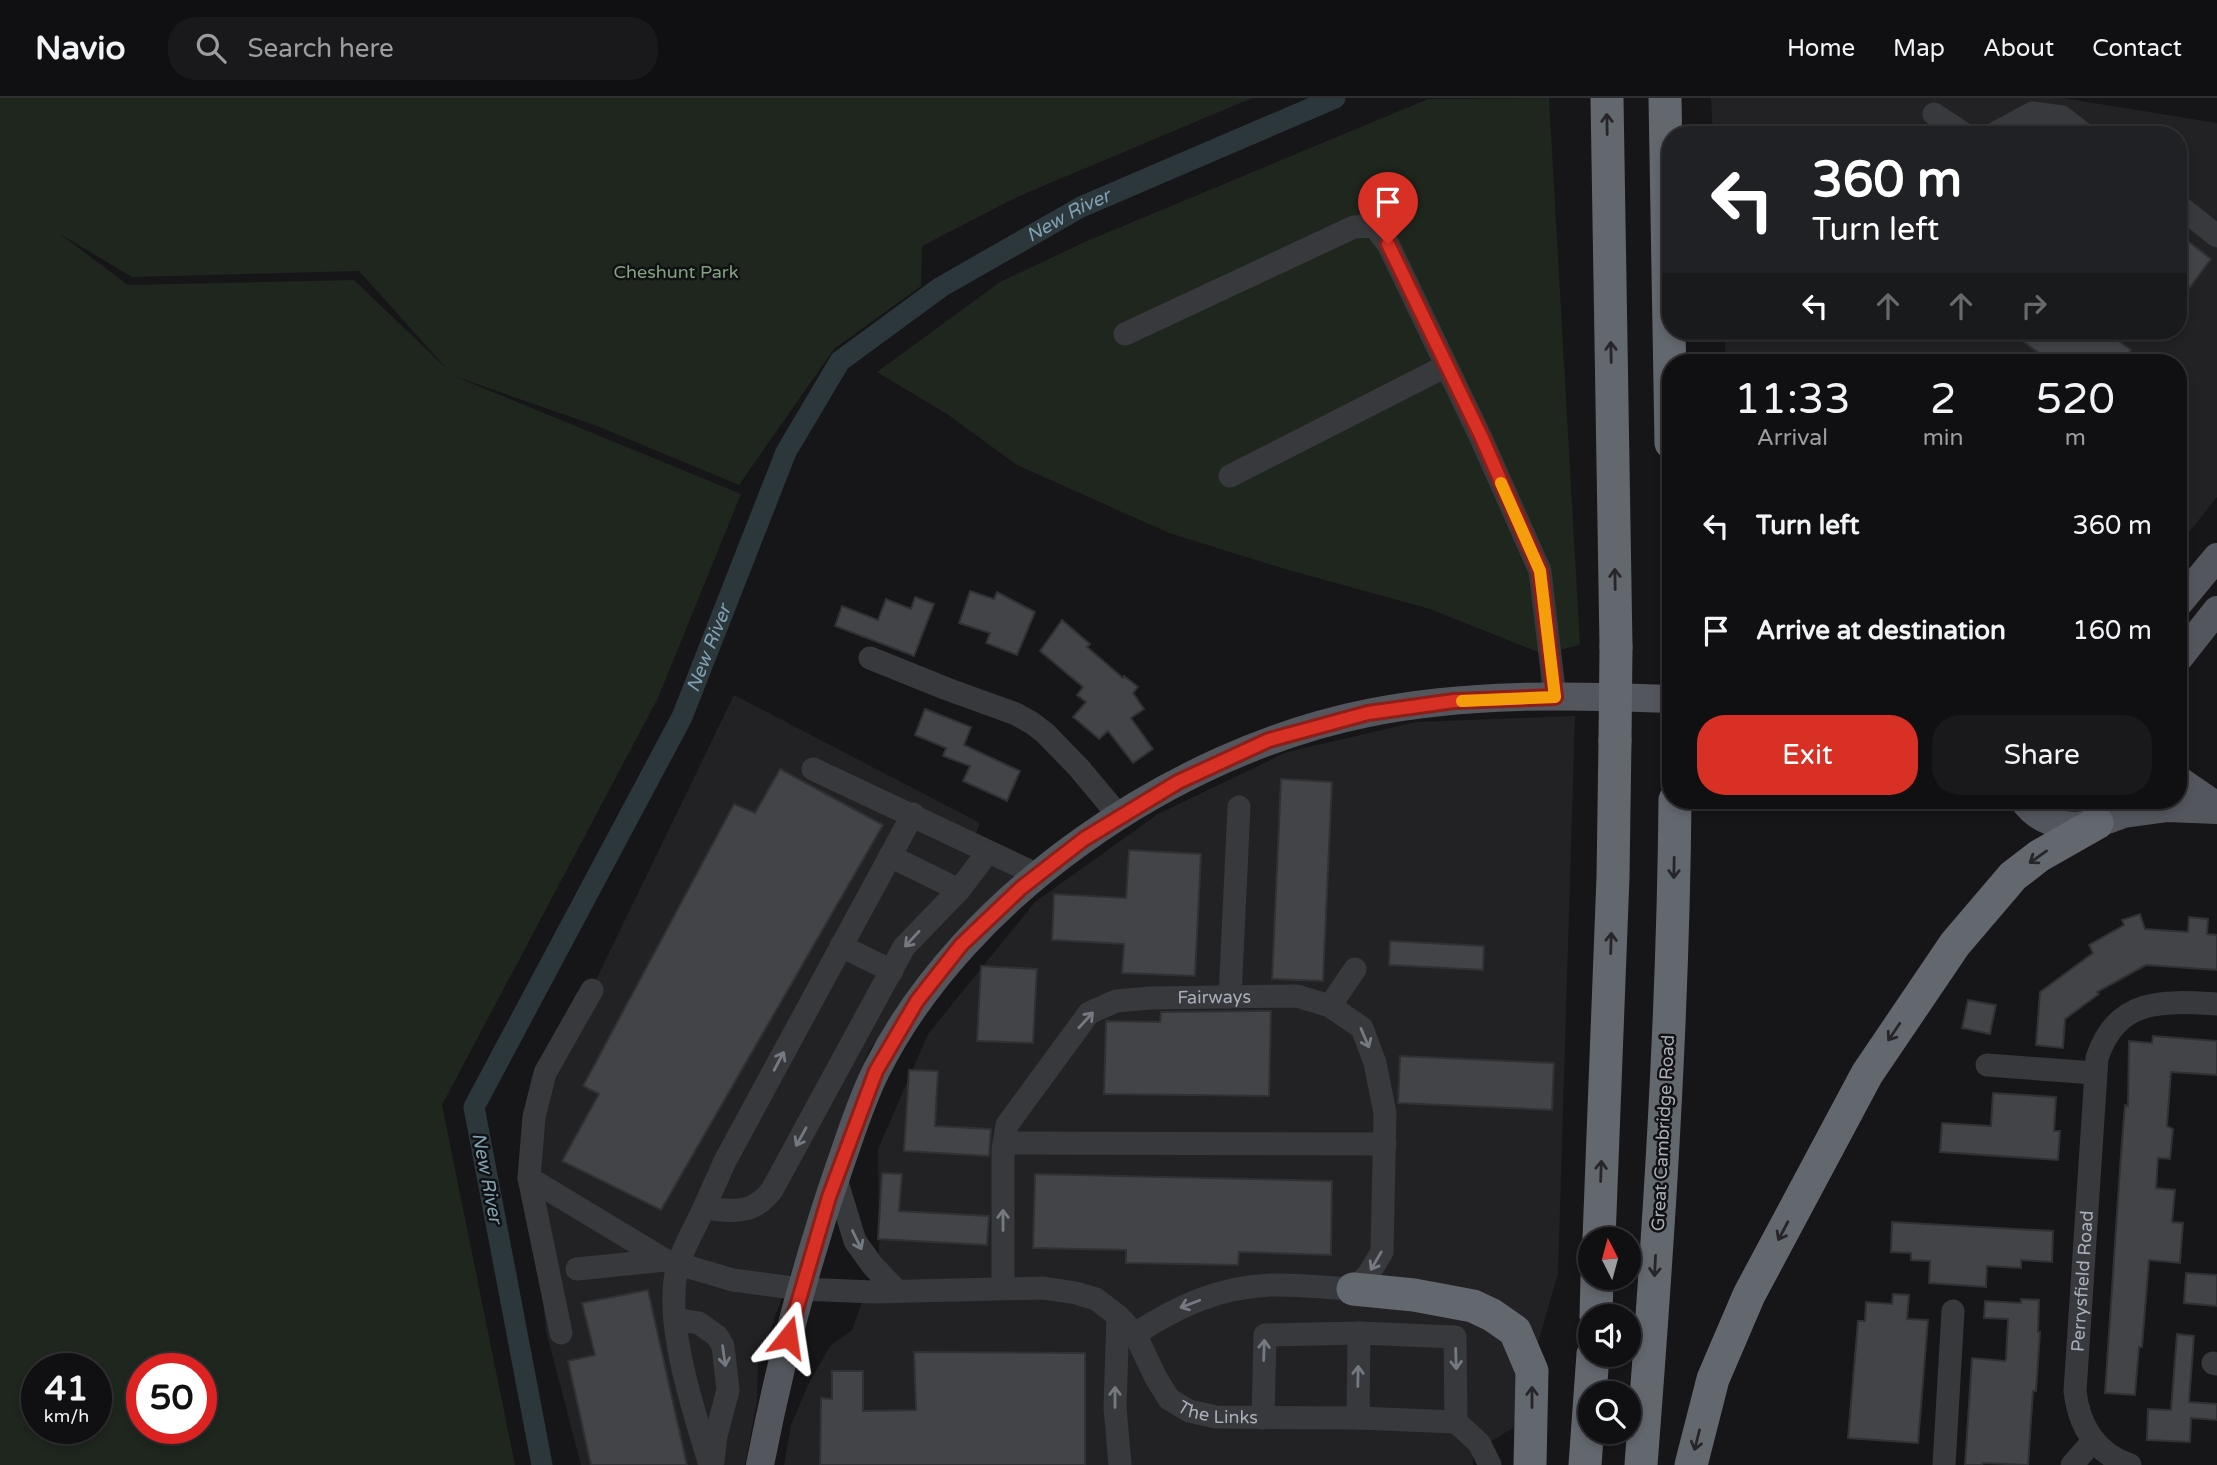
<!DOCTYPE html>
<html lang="en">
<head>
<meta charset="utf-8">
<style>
  :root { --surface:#101012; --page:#19191b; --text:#f1f3f6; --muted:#9c9d9f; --line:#303032; --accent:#d93025 }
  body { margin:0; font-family:"Varela Round",sans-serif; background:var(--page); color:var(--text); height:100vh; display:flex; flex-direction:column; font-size:26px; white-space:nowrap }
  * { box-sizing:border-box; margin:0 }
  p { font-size:23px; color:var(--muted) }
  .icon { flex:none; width:38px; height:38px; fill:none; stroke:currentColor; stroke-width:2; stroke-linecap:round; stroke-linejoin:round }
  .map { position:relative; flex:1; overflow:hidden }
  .drawer { position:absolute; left:1662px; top:256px; width:525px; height:455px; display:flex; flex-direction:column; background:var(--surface); border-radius:28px; box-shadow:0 4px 10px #0003,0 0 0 2px var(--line) }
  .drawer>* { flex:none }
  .guide { position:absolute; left:1662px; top:28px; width:525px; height:214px; border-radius:28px; box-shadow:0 4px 10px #0003,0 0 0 2px var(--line); background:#202124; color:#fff; overflow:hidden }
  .needle { width:46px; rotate:354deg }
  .controls { position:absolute; left:1578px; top:1129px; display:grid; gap:14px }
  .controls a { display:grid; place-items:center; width:63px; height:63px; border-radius:50%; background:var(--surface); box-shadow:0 4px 10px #0003,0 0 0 2px var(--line); font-size:35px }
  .speed { position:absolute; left:21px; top:1255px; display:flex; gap:14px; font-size:35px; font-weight:700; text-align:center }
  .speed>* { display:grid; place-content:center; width:91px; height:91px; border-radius:50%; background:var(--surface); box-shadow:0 4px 10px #0003,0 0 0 2px var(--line); line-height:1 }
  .speed small { font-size:18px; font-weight:400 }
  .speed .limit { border:10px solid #d22; background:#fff; color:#111 }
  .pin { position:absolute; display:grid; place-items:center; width:60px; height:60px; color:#fff; margin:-72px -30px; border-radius:50% 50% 50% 0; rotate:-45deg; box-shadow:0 0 7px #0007 }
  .pin .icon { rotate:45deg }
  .me { position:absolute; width:77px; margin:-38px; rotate:15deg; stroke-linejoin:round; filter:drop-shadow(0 0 5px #0008) }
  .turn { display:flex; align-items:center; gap:24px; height:147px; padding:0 35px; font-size:32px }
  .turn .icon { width:91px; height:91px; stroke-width:2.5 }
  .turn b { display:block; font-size:49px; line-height:60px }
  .lanes { display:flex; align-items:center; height:66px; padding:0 35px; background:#0003; justify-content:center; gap:35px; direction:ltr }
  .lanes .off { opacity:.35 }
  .eta { display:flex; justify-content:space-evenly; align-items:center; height:119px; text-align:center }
  .eta b { font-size:42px; font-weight:600; line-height:49px }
  .primary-button { display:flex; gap:14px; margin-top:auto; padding:14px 35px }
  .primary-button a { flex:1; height:80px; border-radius:28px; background:var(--accent); color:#fff; font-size:28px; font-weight:600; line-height:80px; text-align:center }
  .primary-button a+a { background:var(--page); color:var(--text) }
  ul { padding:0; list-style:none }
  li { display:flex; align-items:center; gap:21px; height:105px; padding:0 35px }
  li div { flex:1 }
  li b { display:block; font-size:26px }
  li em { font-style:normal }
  header { display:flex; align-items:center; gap:42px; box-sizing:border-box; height:98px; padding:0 35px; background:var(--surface); border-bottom:2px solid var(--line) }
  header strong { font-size:33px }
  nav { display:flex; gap:38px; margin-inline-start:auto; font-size:24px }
  .search { width:490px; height:63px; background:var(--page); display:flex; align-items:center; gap:18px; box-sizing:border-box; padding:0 24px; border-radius:28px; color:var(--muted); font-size:26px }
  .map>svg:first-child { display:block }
  .built { fill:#222225 }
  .green { fill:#1e261e; fill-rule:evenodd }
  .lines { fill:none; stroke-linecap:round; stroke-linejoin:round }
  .canal { stroke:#2c373c; stroke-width:21 }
  .building { fill:#424448; stroke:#303134; stroke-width:2 }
  .minor { stroke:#37393d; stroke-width:23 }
  .major { stroke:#53565c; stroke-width:28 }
  .highway { stroke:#63676e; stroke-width:33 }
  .highway-bridge { stroke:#63676e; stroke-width:33 }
  .oneway { stroke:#26262a }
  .oneway2 { stroke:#757a81 }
  .route-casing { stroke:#8d1f18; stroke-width:18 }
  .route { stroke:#d93025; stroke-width:12 }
  .slow { stroke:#f59e0b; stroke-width:12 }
  .labels { text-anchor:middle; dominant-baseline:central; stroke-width:5; stroke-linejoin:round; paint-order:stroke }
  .park-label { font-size:18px; fill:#82a280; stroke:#111113 }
  .street-label { font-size:18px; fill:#a8afb8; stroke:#111113 }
  .water-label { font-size:19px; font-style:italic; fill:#80a1b2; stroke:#111113 }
</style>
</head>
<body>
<header>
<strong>Navio</strong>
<div class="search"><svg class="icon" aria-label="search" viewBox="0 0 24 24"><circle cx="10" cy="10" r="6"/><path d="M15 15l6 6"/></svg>Search here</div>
<nav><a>Home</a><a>Map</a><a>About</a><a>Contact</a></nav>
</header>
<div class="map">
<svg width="2217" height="1367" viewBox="0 0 2217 1367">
  <rect width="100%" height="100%" fill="#161618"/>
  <path class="built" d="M1711 0H2063L2217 25V399L2179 447V264H1726L1724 233H2179V37H1713Z
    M734 597 980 725 970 750 1017 774 869 952 758 1267 757 1303 745 1367H581L546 1233 522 1019 546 985Z
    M1575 618 1558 1176 1513 1330 1473 1354V1367H784L791 1327 809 1285 830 1248 852 1232 879 1158 878 1051 928 936 1035 804 1158 716 1287 654 1416 624Z"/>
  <path class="green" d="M0 0H1252L1017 99 922 148 921 188 834 251 739 387 597 328 454 278 741 396 658 600 442 1007 515 1367H0ZM60 136 132 179 359 173 448 272 354 182 128 187ZM96 1270V1330H37V1270ZM201 1270V1330H142V1270Z
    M1549 0 1580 547 1543 556 1430 511 1285 471 1169 435 1017 367 947 316 877 274 1000 184 1087 143 1428 1Z"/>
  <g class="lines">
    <path class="canal" id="s1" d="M542 1367 474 1009 682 619 786 354 840 263 941 189 1081 109 1335 0"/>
  </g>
  <path class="building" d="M2179 136 2211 161 2179 204Z
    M2009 233H2105L2131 252 2122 264H2051Z
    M970 493 994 501 997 494 1035 514 1017 557 986 545 990 535 959 525Z
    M915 499 934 506 914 558 835 528 842 508 878 522 886 501 911 511Z
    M1062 522 1090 546 1087 549 1123 580 1124 578 1138 589 1133 595 1144 611 1131 620 1153 651 1133 665 1108 633 1099 641 1073 619 1086 604 1077 597 1083 589 1040 553Z
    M925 611 971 629 964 647 1020 673 1007 703 963 683 970 668 943 658 946 650 915 637Z
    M780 671 883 727 661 1112 562 1063 599 996 583 988 734 706 755 715Z
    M1281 681 1332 684 1323 883 1272 881Z
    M1129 752 1201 756 1195 878 1122 875 1124 846 1052 842 1054 796 1126 800Z
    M2140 816 2145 831 2188 834 2189 819 2208 821 2207 836 2217 837V872L2146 867 2097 894 2099 896 2065 921 2063 950 2036 947 2040 894 2093 855 2089 847 2124 827 2122 822Z
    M1390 843 1484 848 1483 872 1389 867Z
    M981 868 1037 871 1033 945 977 943Z
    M1968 902 1996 907 1990 936 1962 930Z
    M1255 913H1271L1269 998 1104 996 1106 923 1160 924 1161 914Z
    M2153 938 2217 943V977L2171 974 2167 1028 2173 1031 2170 1061 2158 1060 2156 1090 2175 1092 2172 1124 2183 1125 2180 1165 2149 1162 2142 1249H2139L2135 1297 2105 1295 2121 1056 2125 1007 2128 1008 2129 943 2152 945Z
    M1400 958 1554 965 1552 1012 1398 1005Z
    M909 972 938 973 935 1028 991 1031 989 1058 904 1053Z
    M1993 995 2056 999 2054 1033H2060L2058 1062 1940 1054 1942 1025 1991 1028Z
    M882 1075 902 1076 899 1113 989 1118 987 1147 878 1141Z
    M1035 1076 1332 1083 1331 1157 1239 1154 1238 1167 1126 1165V1152L1033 1150Z
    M1892 1124 2053 1133 2052 1164 2021 1162V1170L1987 1168 1986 1189 1929 1185 1930 1163 1911 1162V1155L1891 1154Z
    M2186 1175 2217 1177V1208L2184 1205Z
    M648 1192 687 1367H591L568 1263 595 1257 582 1205Z
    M1893 1196 1909 1197 1907 1221 1928 1222 1918 1345 1848 1340 1858 1223H1865L1866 1204 1892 1206Z
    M2021 1201 2039 1202 2038 1234H2040L2036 1293H2033L2028 1367 1983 1365 1982 1367H1965L1972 1260 2005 1263 2006 1261 2008 1221 1984 1220 1985 1203 2021 1205Z
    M2177 1236 2194 1238 2189 1304 2217 1306V1322L2191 1320 2190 1344 2147 1342 2148 1311 2171 1312Z
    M914 1254 1085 1255V1367H820L821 1300 832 1301V1273H863V1313L916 1312Z"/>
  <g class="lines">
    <g class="minor">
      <path d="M1934 16 1966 37"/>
      <path d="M1992 37 2033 15 2062 19 2085 37"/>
      <path d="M2179 108 2217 138"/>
      <path d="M1125 236 1354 129 1374 128 1388 146 1481 340 1540 473 1555 599"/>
      <path d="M1230 378 1446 268"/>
      <path d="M870 560 947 591 1016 616 1032 625 1045 635 1079 670 1120 719"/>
      <path d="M813 671 1038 777"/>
      <path d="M913 716 725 1063 704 1110C732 1113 752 1118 772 1092L904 849 959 792 988 754"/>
      <path d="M890 758 959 792"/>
      <path d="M841 848 892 873"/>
      <path id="s2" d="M592 892 545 975 534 1019 529 1080 665 1162 733 1182 801 1191 873 1194 1043 1190 1076 1195 1096 1201 1118 1218 1135 1236 1156 1280 1169 1301 1189 1313 1216 1319 1358 1320 1456 1324 1479 1345 1490 1367"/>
      <path d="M1230 899 1239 709"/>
      <path d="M1330 908 1355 871"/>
      <path d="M1987 967 2094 975"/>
      <path d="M1004 1045 1385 1046"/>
      <path d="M529 1080 561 1235"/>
      <path d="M836 1081 855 1143 873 1168 897 1193"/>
      <path d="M704 1110C696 1128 685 1146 679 1164 661 1218 694 1313 710 1367"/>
      <path d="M577 1171 665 1162"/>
      <path id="s3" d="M1003 1190V1052L1007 1027 1089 915 1116 903 1150 900 1297 898 1330 908 1362 930 1375 965 1385 1015 1382 1154 1368 1177 1353 1191C1326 1190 1298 1186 1271 1187 1219 1189 1178 1208 1135 1236"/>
      <path d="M1118 1218 1115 1310 1120 1367"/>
      <path d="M675 1221 699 1225 717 1238 723 1248 728 1292 716 1338 713 1363"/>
      <path d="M2213 1265 2217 1266"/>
      <path d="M1263 1320 1265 1237 1359 1235 1455 1239 1456 1324"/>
      <path d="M1358 1320 1359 1235"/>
      <path d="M1944 1367 1953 1213"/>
      <path d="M2072 1367 2093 1343"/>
      <path id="s4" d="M2130 1367C2095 1355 2079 1328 2075 1293L2097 960C2117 899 2164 903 2217 906"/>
    </g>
    <path class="major" d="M2179 505 2217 459
      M2179 560 2217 512
      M2179 682 2217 708
      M2023 702C2044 731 2078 732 2110 721 2115 719 2121 718 2125 714 2129 711 2133 706 2137 702
      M2124 716 2168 710 2217 712
      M760 1367C780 1265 806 1165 840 1067 851 1036 861 1003 876 973 964 796 1177 653 1368 615 1467 595 1571 597 1671 601"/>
    <path class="highway" d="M1607 0 1616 549
      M1665 0 1671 345
      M1599 1141 1613 779 1615 643
      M1353 1191 1414 1197 1473 1208 1492 1217 1515 1233 1532 1273 1530 1367
      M1596 1218 1597 1180
      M1585 1367 1593 1256
      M1641 1367C1658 1146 1673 924 1675 702
      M1691 1367 1713 1281 1749 1197 1867 976 1955 846 2013 778 2039 758 2097 725"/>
    <path class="highway-bridge" d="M1615 643 1616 549"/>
  </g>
  <defs><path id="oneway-shaft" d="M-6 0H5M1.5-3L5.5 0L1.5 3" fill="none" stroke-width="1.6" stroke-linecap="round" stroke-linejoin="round" transform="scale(1.75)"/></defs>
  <g class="oneway">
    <use href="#oneway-shaft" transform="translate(1607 26) rotate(-91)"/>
    <use href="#oneway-shaft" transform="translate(1611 254) rotate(-91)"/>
    <use href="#oneway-shaft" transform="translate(1615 481) rotate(-91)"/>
    <use href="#oneway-shaft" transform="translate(2038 759) rotate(145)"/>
    <use href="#oneway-shaft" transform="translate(1674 770) rotate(91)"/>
    <use href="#oneway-shaft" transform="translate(1611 845) rotate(-88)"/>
    <use href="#oneway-shaft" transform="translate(1894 934) rotate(124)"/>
    <use href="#oneway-shaft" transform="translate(1601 1073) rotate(-88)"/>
    <use href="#oneway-shaft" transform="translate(1783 1133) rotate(118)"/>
    <use href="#oneway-shaft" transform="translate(1655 1168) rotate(93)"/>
    <use href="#oneway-shaft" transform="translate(1532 1299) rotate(-90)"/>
    <use href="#oneway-shaft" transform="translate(1697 1342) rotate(104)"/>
  </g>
  <g class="oneway2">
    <use href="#oneway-shaft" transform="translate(912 841) rotate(133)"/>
    <use href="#oneway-shaft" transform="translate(1086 922) rotate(-47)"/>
    <use href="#oneway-shaft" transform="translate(1365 940) rotate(67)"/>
    <use href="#oneway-shaft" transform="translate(779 963) rotate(-62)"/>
    <use href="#oneway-shaft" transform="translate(801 1039) rotate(119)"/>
    <use href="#oneway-shaft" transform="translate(1003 1122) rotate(-90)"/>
    <use href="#oneway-shaft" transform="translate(857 1142) rotate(64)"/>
    <use href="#oneway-shaft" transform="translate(1376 1163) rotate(120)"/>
    <use href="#oneway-shaft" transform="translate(1190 1206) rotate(159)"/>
    <use href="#oneway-shaft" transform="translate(1264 1252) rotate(-88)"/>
    <use href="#oneway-shaft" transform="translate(724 1258) rotate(82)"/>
    <use href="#oneway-shaft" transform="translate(1456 1261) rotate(88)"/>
    <use href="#oneway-shaft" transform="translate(1358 1278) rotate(-89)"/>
    <use href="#oneway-shaft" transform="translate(1115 1299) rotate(-90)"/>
  </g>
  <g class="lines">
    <g class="route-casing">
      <path id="route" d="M788 1239 829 1099 876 973 917 903 961 847 1021 790 1084 741 1178 684 1269 642 1368 615 1454 603 1555 599 1540 473 1482 340 1388 146"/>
    </g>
    <use href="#route" class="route"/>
    <path class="slow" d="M1462 603 1555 599 1540 473 1501 385"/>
  </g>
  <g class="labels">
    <g class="park-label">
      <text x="676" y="174">Cheshunt Park</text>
    </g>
    <g class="street-label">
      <text stroke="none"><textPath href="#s3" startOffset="430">Fairways</textPath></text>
      <text transform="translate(1663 1035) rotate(-87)">Great Cambridge Road</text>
      <text stroke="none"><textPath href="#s4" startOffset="208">Perrysfield Road</textPath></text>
      <text stroke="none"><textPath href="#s2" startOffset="975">The Links</textPath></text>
    </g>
    <g class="water-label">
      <text stroke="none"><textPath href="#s1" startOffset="1468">New River</textPath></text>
      <text stroke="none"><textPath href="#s1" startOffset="880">New River</textPath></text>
      <text transform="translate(487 1080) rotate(79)">New River</text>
    </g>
  </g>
</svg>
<div class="controls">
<a><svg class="needle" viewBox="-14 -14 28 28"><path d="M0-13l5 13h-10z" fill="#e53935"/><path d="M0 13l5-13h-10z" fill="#9c9d9f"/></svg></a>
<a><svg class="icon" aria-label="sound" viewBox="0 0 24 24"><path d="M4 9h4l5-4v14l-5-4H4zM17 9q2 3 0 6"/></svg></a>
<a><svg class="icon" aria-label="search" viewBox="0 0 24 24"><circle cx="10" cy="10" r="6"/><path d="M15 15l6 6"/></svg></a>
</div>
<div class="speed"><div>41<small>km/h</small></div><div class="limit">50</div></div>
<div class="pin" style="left:1388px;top:146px;background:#d93025"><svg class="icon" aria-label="arrive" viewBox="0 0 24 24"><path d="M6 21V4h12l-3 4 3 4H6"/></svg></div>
<svg class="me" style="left:788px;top:1239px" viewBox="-20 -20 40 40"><path d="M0-17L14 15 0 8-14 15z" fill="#d93025" stroke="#fff" stroke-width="4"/></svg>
<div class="guide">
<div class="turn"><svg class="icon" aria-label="left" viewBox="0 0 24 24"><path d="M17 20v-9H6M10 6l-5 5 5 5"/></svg><div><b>360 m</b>Turn left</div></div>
<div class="lanes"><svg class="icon" aria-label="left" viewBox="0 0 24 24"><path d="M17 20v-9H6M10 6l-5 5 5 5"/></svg><svg class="icon off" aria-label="ahead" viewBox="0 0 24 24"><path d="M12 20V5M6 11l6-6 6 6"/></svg><svg class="icon off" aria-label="ahead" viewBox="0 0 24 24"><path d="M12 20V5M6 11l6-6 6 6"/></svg><svg class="icon off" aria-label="right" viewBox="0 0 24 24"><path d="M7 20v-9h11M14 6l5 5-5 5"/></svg></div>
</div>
<section class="drawer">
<div class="eta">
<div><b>11:33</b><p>Arrival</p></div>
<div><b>2</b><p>min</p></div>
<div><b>520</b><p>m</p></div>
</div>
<ul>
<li><svg class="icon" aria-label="left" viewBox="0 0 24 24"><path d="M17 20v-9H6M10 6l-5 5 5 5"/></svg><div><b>Turn left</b></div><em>360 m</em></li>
<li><svg class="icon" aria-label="arrive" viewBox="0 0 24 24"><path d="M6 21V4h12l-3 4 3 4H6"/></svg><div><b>Arrive at destination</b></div><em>160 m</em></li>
</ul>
<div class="primary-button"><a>Exit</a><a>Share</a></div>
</section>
</div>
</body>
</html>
